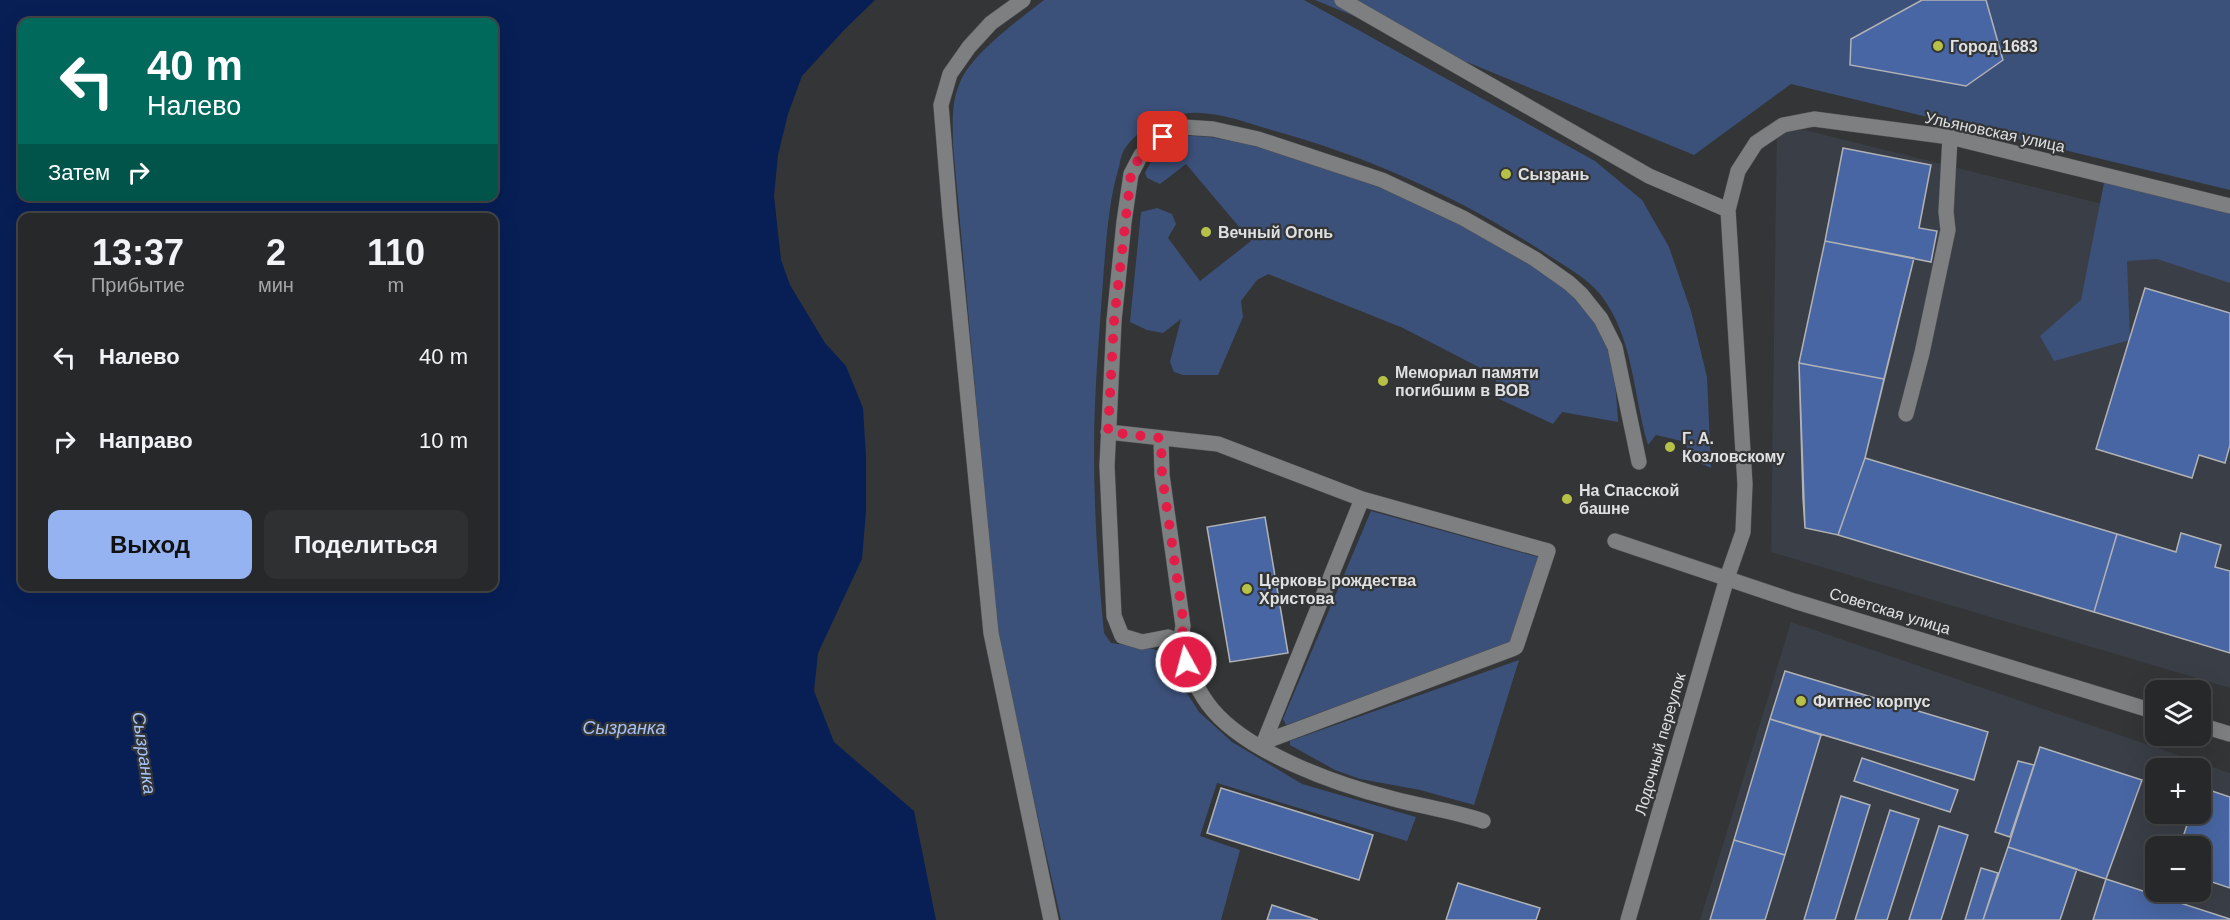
<!DOCTYPE html>
<html lang="ru">
<head>
<meta charset="utf-8">
<style>
  :root { --surface:#262829; --page:#2e3031; --text:#f1f3f6; --muted:#a4a6a8; --line:#424446; --accent:#95b2f1 }
  body { margin:0; font-family:Helvetica,sans-serif; background:var(--page); color:var(--text); height:100vh; display:flex; flex-direction:column; font-size:22px; white-space:nowrap }
  * { box-sizing:border-box; margin:0 }
  p { font-size:20px; color:var(--muted) }
  .icon { flex:none; width:33px; height:33px; fill:none; stroke:currentColor; stroke-width:2; stroke-linecap:round; stroke-linejoin:round }
  .map { position:relative; flex:1; overflow:hidden }
  .panel { position:absolute; left:18px; top:213px; width:480px; height:378px; display:flex; flex-direction:column; background:var(--surface); border-radius:12px; box-shadow:0 6px 24px #0002,0 0 0 2px var(--line) }
  .panel>* { flex:none }
  .top-card { position:absolute; left:18px; top:18px; width:480px; height:183px; border-radius:12px; box-shadow:0 6px 24px #0002,0 0 0 2px var(--line); background:#00695c; color:#fff; overflow:hidden }
  .controls { position:absolute; left:2145px; top:680px; display:grid; gap:12px }
  .controls a { display:grid; place-items:center; width:66px; height:66px; border-radius:12px; background:var(--surface); box-shadow:0 6px 24px #0002,0 0 0 2px var(--line); font-size:30px }
  .pin { position:absolute; display:grid; place-items:center; width:51px; height:51px; color:#fff; margin:-26px; border-radius:12px; box-shadow:0 3px 9px #0006 }
  .me { position:absolute; width:66px; margin:-33px; rotate:353deg; stroke-linejoin:round; filter:drop-shadow(0 0 4px #0008) }
  .turn { display:flex; align-items:center; gap:21px; height:126px; padding:0 30px; font-size:27px }
  .turn .icon { width:78px; height:78px; stroke-width:2.5 }
  .turn b { display:block; font-size:42px; line-height:51px }
  .then { display:flex; align-items:center; height:57px; padding:0 30px; background:#0003; gap:12px; font-size:22px }
  .eta { display:flex; justify-content:space-evenly; align-items:center; height:102px; text-align:center }
  .eta b { font-size:36px; font-weight:800; line-height:42px }
  .primary-button { display:flex; gap:12px; margin-top:auto; padding:12px 30px }
  .primary-button a { flex:1; height:69px; border-radius:12px; background:var(--accent); color:#111; font-size:24px; font-weight:800; line-height:69px; text-align:center }
  .primary-button a+a { background:var(--page); color:var(--text) }
  ul { padding:0; list-style:none }
  li { display:flex; align-items:center; gap:18px; height:84px; padding:0 30px }
  li div { flex:1 }
  li b { display:block; font-size:22px }
  li em { font-style:normal }
  .map>svg:first-child { display:block }
  .built { fill:#3a3e46; fill-rule:evenodd }
  .green { fill:#3c517a }
  .water { fill:#081f56; fill-rule:evenodd }
  .building { fill:#4866a4; stroke:#b1b2b5; stroke-width:1.5 }
  .lines { fill:none; stroke-linecap:round; stroke-linejoin:round }
  .minor-casing { stroke:#525456; stroke-width:16 }
  .minor { stroke:#7e7f80; stroke-width:15 }
  .route { stroke:#e11d48; stroke-width:10; stroke-dasharray:0 18 }
  .poi-dot { fill:#b8c147; stroke:#333537; stroke-width:2 }
  .labels { text-anchor:middle; dominant-baseline:central; stroke-width:4.5; stroke-linejoin:round; paint-order:stroke }
  .poi-label { font-size:16px; font-weight:bold; fill:#dfe0e1; stroke:#333537; text-anchor:start }
  .street-label { font-size:16px; fill:#dfe0e1; stroke:#333537 }
  .water-label { font-size:18px; font-style:italic; fill:#a7c2f7; stroke:#333537 }
</style>
</head>
<body>
<div class="map">
<svg width="2230" height="920" viewBox="0 0 2230 920">
  <rect width="100%" height="100%" fill="#333537"/>
  <path class="built" d="M1777 123 2230 236V688L1771 552Z
    M1791 622 2230 773V920H1700ZM2156 768H2200V813H2156ZM2156 846H2200V891H2156Z"/>
  <path class="green" d="M1044 0H1304L1595 161 1642 200 1669 247 1691 311 1707 377 1711 468 1689 458 1686 442 1656 435 1648 445C1633 395 1634 337 1600 294 1587 278 1565 266 1548 255 1463 199 1372 158 1275 131 1251 124 1225 114 1200 113 1173 111 1138 127 1124 150 1121 155 1120 162 1119 167 1109 200 1107 233 1104 267 1100 327 1094 389 1094 450 1094 511 1098 572 1104 633L1111 643 1154 649 1174 657 1183 687 1199 712 1232 742 1302 784 1416 817 1407 841 1217 783 1200 836 1240 850 1221 920H1061L998 640 953 145C953 124 951 104 959 85 969 55 1020 19 1044 0Z
    M1315 0H2230V190L1791 84 1694 155Z
    M1186 136C1228 135 1271 151 1310 164 1357 179 1406 195 1451 218 1467 226 1483 236 1498 245 1528 262 1559 281 1583 307 1612 338 1616 381 1618 422L1562 412 1553 424 1497 398 1496 376 1403 328 1268 274 1257 280 1241 301 1243 317 1218 375H1183L1174 372 1170 362 1181 319 1163 333 1147 330 1130 322 1141 212 1157 208 1172 214 1176 224 1168 238 1200 281 1251 241 1186 164 1160 184 1147 178 1145 173C1154 153 1167 144 1186 136Z
    M2105 178 2230 214V283L2157 259 2127 261 2130 340 2054 361 2040 336 2081 300Z
    M1371 511 1538 557 1511 643 1286 725 1283 719Z
    M1519 660 1474 805 1420 790 1360 779 1335 770 1290 745V741Z"/>
  <path class="water" d="M0 0H875L845 29 802 76 788 114 778 155 774 196 781 260 790 285 825 343 846 366 863 408 866 457V511L862 559 818 653 814 691 834 742 914 811 936 920H0ZM22 22H494V196H22ZM22 218H494V586H22Z"/>
  <path class="building" d="M1922 0H1986L2003 60 1966 86 1850 65 1851 39Z
    M1843 148 1931 165 1919 228 1937 231 1931 262 1825 241Z
    M1825 241 1914 258 1865 458 1838 535 1805 528 1803 498 1799 363Z
    M1825 241 1914 258 1884 379 1799 363Z
    M2145 288 2230 313V445L2225 463 2199 455 2192 478 2096 449Z
    M1799 363 1884 379 1865 458 1838 535 1805 528Z
    M1865 458 2117 534 2094 612 1838 535Z
    M1265 517 1288 653 1230 662 1207 527Z
    M2181 533 2221 545 2215 567 2230 571V653L2094 612 2117 534 2176 552Z
    M1785 671 1988 732 1974 780 1770 719Z
    M1770 719 1821 735 1785 855 1734 840Z
    M2040 747 2142 780 2106 879 2008 847Z
    M1862 758 1958 790 1950 812 1854 781Z
    M2018 761 2034 765 2010 837 1995 832Z
    M2200 787 2230 797V888L2200 878V846H2180L2191 813H2200Z
    M1221 788 1373 835 1359 880 1207 833Z
    M1841 796 1870 805 1835 920H1804Z
    M1890 810 1919 819 1887 920H1855Z
    M1939 826 1968 835 1941 920H1909Z
    M1734 840 1785 855 1765 920H1710Z
    M2008 847 2077 869 2060 920H1983Z
    M1981 868 1998 873 1983 920H1965Z
    M2106 879 2230 919V920H2093Z
    M2106 879 2230 919V920H2093Z
    M1458 883 1540 908 1536 920H1446Z
    M1272 905 1318 920H1267Z"/>
  <g class="lines">
    <g class="minor-casing">
      <path id="minor" d="M1023 0 991 23 969 47 950 74 941 105 950 215 991 633 1051 920
        M1342 0 1649 176 1728 210
        M1906 414 1922 353 1948 230 1946 212 1950 137
        M1108 432 1218 444 1362 499 1548 551 1516 647 1512 649 1264 742 1260 747
        M1161 438 1162 475 1183 626 1180 642
        M1615 541 1794 601 2156 712
        M2200 725 2230 734
        M1264 742 1362 499
        M1483 821C1454 811 1424 807 1394 799 1338 785 1243 752 1208 704 1194 685 1187 664 1180 642L1168 637 1142 642 1122 636 1114 616 1107 466 1114 321 1124 222 1131 174 1141 155 1163 137 1183 127 1213 129 1258 139 1382 180 1463 218 1535 259 1569 283 1581 294 1601 319 1615 347 1639 462
        M1628 920 1727 578 1743 532 1745 484 1728 210 1738 171 1756 143 1783 125 1814 119 1950 137 2230 206"/>
    </g>
    <use href="#minor" class="minor"/>
  </g>
  <g class="lines">
    <path class="route" d="M1163 137 1141 154 1131 174 1114 321 1108 432 1161 438 1162 475 1184 626 1180 642 1186 662"/>
  </g>
  <g class="poi-dot">
    <circle cx="1938" cy="46" r="6"/>
    <circle cx="1506" cy="174" r="6"/>
    <circle cx="1206" cy="232" r="6"/>
    <circle cx="1383" cy="381" r="6"/>
    <circle cx="1670" cy="447" r="6"/>
    <circle cx="1567" cy="499" r="6"/>
    <circle cx="1247" cy="589" r="6"/>
    <circle cx="1801" cy="701" r="6"/>
  </g>
  <g class="labels">
    <g class="poi-label">
      <text x="1950" y="46">Город 1683</text>
      <text x="1518" y="174">Сызрань</text>
      <text x="1218" y="232">Вечный Огонь</text>
      <text x="1395" y="372">Мемориал памяти<tspan x="1395" dy="18">погибшим в ВОВ</tspan></text>
      <text x="1682" y="438">Г. А.<tspan x="1682" dy="18">Козловскому</tspan></text>
      <text x="1579" y="490">На Спасской<tspan x="1579" dy="18">башне</tspan></text>
      <text x="1259" y="580">Церковь рождества<tspan x="1259" dy="18">Христова</tspan></text>
      <text x="1813" y="701">Фитнес корпус</text>
    </g>
    <g class="street-label">
      <text transform="translate(1995 132) rotate(12)">Ульяновская улица</text>
      <text transform="translate(1890 611) rotate(17)">Советская улица</text>
      <text transform="translate(1660 744) rotate(-74)">Лодочный переулок</text>
    </g>
    <g class="water-label">
      <text x="624" y="728">Сызранка</text>
      <text transform="translate(144 753) rotate(82)">Сызранка</text>
    </g>
  </g>
</svg>
<div class="controls">
<a><svg class="icon" aria-label="layers" viewBox="0 0 24 24"><path d="M12 4l9 5-9 5-9-5zM3 14l9 5 9-5"/></svg></a>
<a>+</a>
<a>−</a>
</div>
<div class="pin" style="left:1163px;top:137px;background:#d93025"><svg class="icon" aria-label="arrive" viewBox="0 0 24 24"><path d="M6 21V4h12l-3 4 3 4H6"/></svg></div>
<svg class="me" style="left:1186px;top:662px" viewBox="-20 -20 40 40"><circle r="17" fill="#e11d48" stroke="#fff" stroke-width="3"/><path d="M0-11L8 9 0 5-8 9z" fill="#fff"/></svg>
<div class="top-card">
<div class="turn"><svg class="icon" aria-label="left" viewBox="0 0 24 24"><path d="M17 20v-9H6M10 6l-5 5 5 5"/></svg><div><b>40 m</b>Налево</div></div>
<div class="then">Затем<svg class="icon" aria-label="right" viewBox="0 0 24 24"><path d="M7 20v-9h11M14 6l5 5-5 5"/></svg></div>
</div>
<section class="panel">
<div class="eta">
<div><b>13:37</b><p>Прибытие</p></div>
<div><b>2</b><p>мин</p></div>
<div><b>110</b><p>m</p></div>
</div>
<ul>
<li><svg class="icon" aria-label="left" viewBox="0 0 24 24"><path d="M17 20v-9H6M10 6l-5 5 5 5"/></svg><div><b>Налево</b></div><em>40 m</em></li>
<li><svg class="icon" aria-label="right" viewBox="0 0 24 24"><path d="M7 20v-9h11M14 6l5 5-5 5"/></svg><div><b>Направо</b></div><em>10 m</em></li>
</ul>
<div class="primary-button"><a>Выход</a><a>Поделиться</a></div>
</section>
</div>
</body>
</html>
